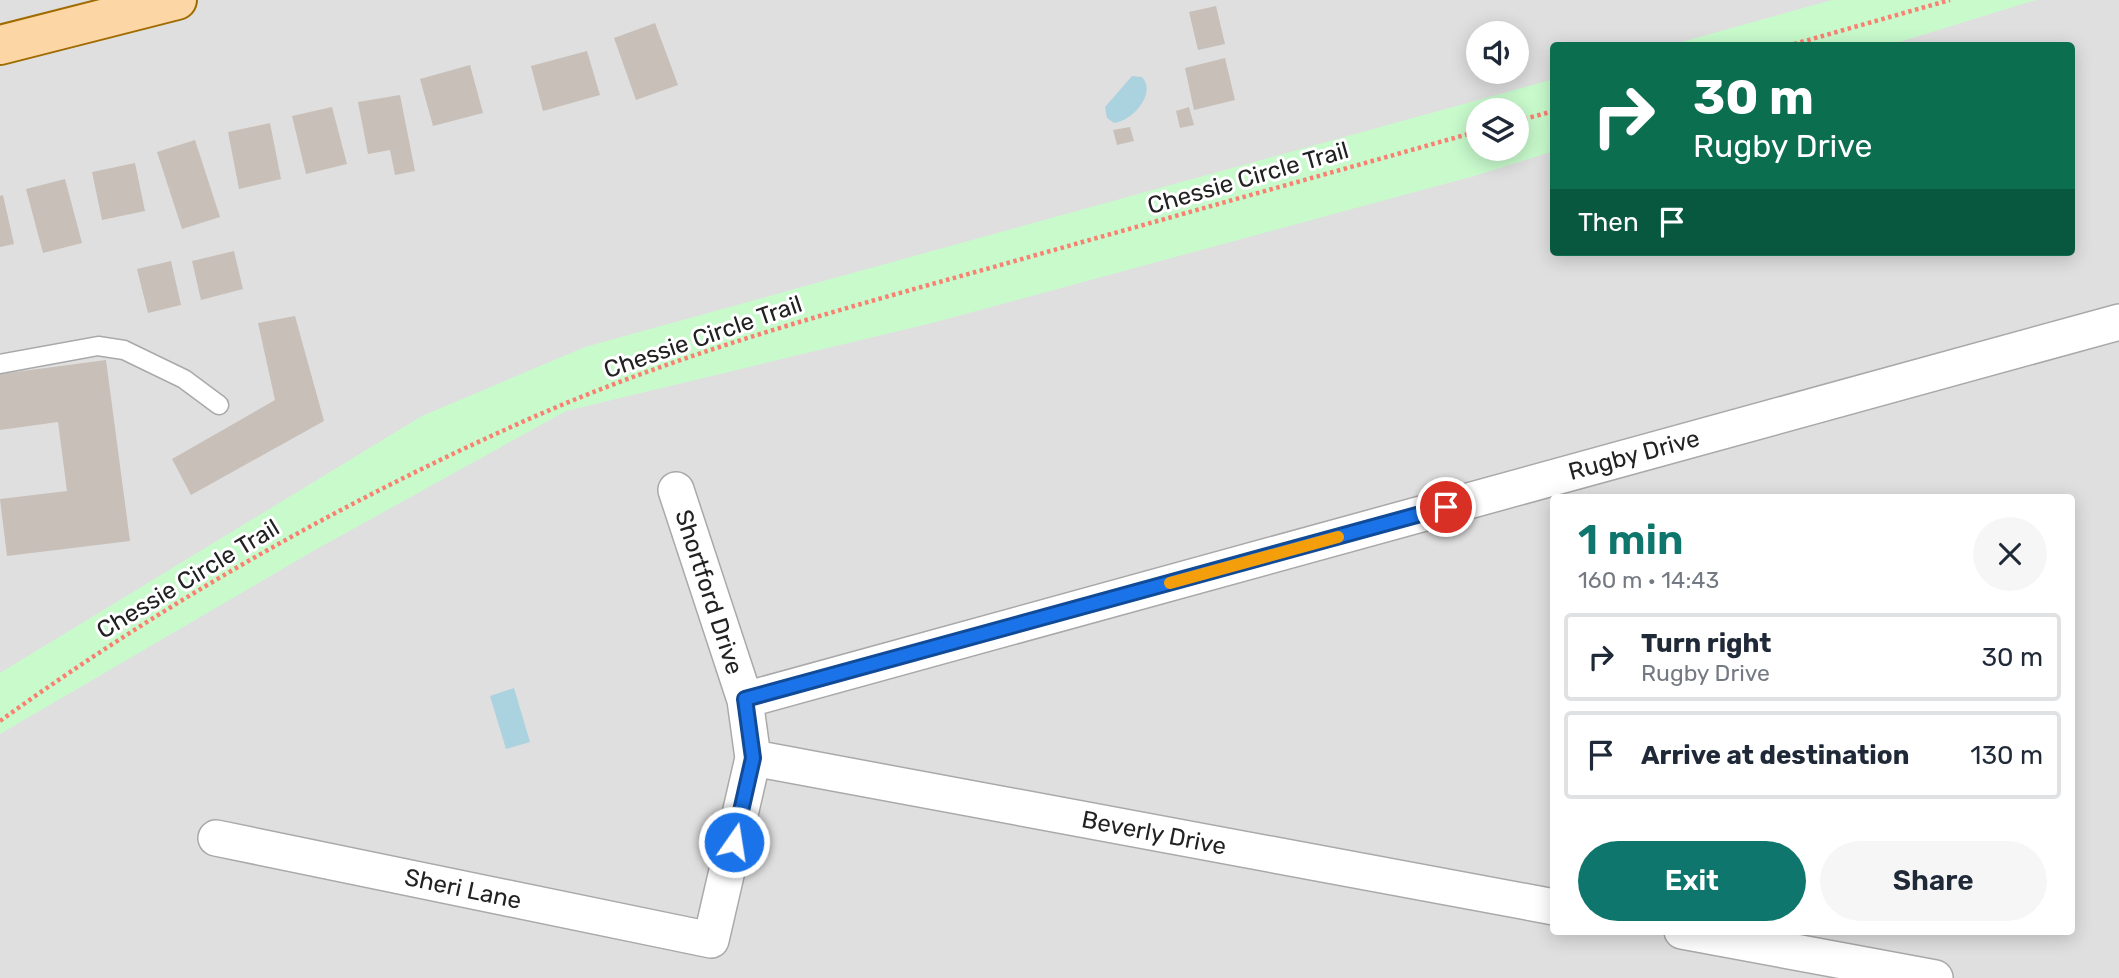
<!DOCTYPE html>
<html lang="en">
<head>
<meta charset="utf-8">
<style>
  :root { --surface:#fff; --page:#f6f6f7; --text:#1f2937; --muted:#747a83; --line:#e0e1e3; --accent:#0f766e }
  body { margin:0; font-family:Rubik,sans-serif; background:var(--page); color:var(--text); height:100vh; display:flex; flex-direction:column; font-size:26px; white-space:nowrap }
  * { box-sizing:border-box; margin:0 }
  p { font-size:23px; color:var(--muted) }
  .icon { flex:none; width:38px; height:38px; fill:none; stroke:currentColor; stroke-width:2; stroke-linecap:round; stroke-linejoin:round }
  .map { position:relative; flex:1; overflow:hidden }
  .side { position:absolute; left:1550px; top:494px; width:525px; height:441px; display:flex; flex-direction:column; background:var(--surface); border-radius:7px; box-shadow:0 4px 18px #0003 }
  .side>* { flex:none }
  .top-card { position:absolute; left:1550px; top:42px; width:525px; height:214px; border-radius:7px; box-shadow:0 4px 18px #0003; background:#0b6e4f; color:#fff; overflow:hidden }
  .fabs { position:absolute; left:1466px; top:21px; display:grid; gap:14px }
  .fabs a { display:grid; place-items:center; width:63px; height:63px; border-radius:50%; background:var(--surface); box-shadow:0 4px 18px #0003; font-size:35px }
  .pin { position:absolute; display:grid; place-items:center; width:60px; height:60px; color:#fff; margin:-30px; border:4px solid #fff; border-radius:50%; box-shadow:0 2px 7px #0007 }
  .me { position:absolute; width:77px; margin:-38px; rotate:13deg; stroke-linejoin:round; filter:drop-shadow(0 0 5px #0008) }
  .turn { display:flex; align-items:center; gap:24px; height:147px; padding:0 28px; font-size:32px }
  .turn .icon { width:91px; height:91px; stroke-width:2.5 }
  .turn b { display:block; font-size:49px; line-height:60px }
  .then { display:flex; align-items:center; height:66px; padding:0 28px; background:#0003; gap:14px; font-size:26px }
  .round { display:grid; place-items:center; flex:none; width:74px; height:74px; border-radius:37px; background:var(--page) }
  .summary { display:flex; align-items:center; justify-content:space-between; height:119px; padding:0 28px }
  h1 { font-size:42px; font-weight:600; line-height:52px; color:var(--accent) }
  .cta { display:flex; gap:14px; margin-top:auto; padding:14px 28px }
  .cta a { flex:1; height:80px; border-radius:42px; background:var(--accent); color:#fff; font-size:28px; font-weight:600; line-height:80px; text-align:center }
  .cta a+a { background:var(--page); color:var(--text) }
  ul { padding:0; list-style:none }
  li { display:flex; align-items:center; gap:21px; height:88px; margin:0 14px 10px; padding:0 14px; border:4px solid var(--line); border-radius:7px }
  li div { flex:1 }
  li b { display:block; font-size:26px }
  li em { font-style:normal }
  .map>svg:first-child { display:block }
  .residential { fill:#e0dfdf; fill-rule:evenodd }
  .park { fill:#c8facc; fill-rule:evenodd }
  .water { fill:#aad3df }
  .building { fill:#c7bfb8 }
  .lines { fill:none; stroke-linecap:round; stroke-linejoin:round }
  .service-casing { stroke:#a9a9a9; stroke-width:21 }
  .minor-casing { stroke:#a9a9a9; stroke-width:38 }
  .primary-casing { stroke:#a06b00; stroke-width:42 }
  .path { stroke:#fa8072; stroke-width:4.5; stroke-dasharray:3.5 3.5; stroke-linecap:butt }
  .service { stroke:#fff; stroke-width:18 }
  .minor { stroke:#fff; stroke-width:35 }
  .primary { stroke:#fcd6a4; stroke-width:38 }
  .route-casing { stroke:#114b97; stroke-width:18 }
  .route { stroke:#1a73e8; stroke-width:12 }
  .slow { stroke:#f59e0b; stroke-width:12 }
  .labels { text-anchor:middle; dominant-baseline:central; stroke-width:6; stroke-linejoin:round; paint-order:stroke }
  .street-label { font-size:24px; fill:#222; stroke:#fff }
</style>
</head>
<body>
<div class="map">
<svg width="2119" height="978" viewBox="0 0 2119 978">
  <rect width="100%" height="100%" fill="#f2efe9"/>
  <path class="residential" d="M0 0H2119V978H0ZM1479 33H1517V72H1479ZM1554 46H2072V252H1554ZM1479 110H1517V149H1479ZM1554 497H2072V931H1554Z"/>
  <path class="park" d="M1832 0H2036L1890 45H1671Z
    M1554 79V151L1474 176 932 323 566 411 315 550 0 734V673L422 416 585 347ZM1479 110H1517V149H1479Z"/>
  <path class="water" d="M1132 76 1142 77C1157 93 1133 121 1114 123L1107 118 1105 107Z
    M514 688 530 742 506 749 490 696Z"/>
  <path class="building" d="M1216 6 1225 44 1198 50 1189 12Z
    M655 23 678 85 636 100 614 38Z
    M587 51 600 95 543 111 531 66Z
    M1225 58 1235 100 1194 110 1185 68Z
    M470 65 483 113 433 126 420 79Z
    M400 95 415 171 395 175 390 150 368 154 358 102Z
    M332 107 347 164 306 174 292 116Z
    M1189 107 1194 125 1180 128 1176 111Z
    M270 123 281 179 239 189 228 132Z
    M1130 127 1134 141 1117 145 1113 130Z
    M195 140 220 217 182 229 157 152Z
    M135 163 145 211 102 220 92 172Z
    M65 179 82 243 43 253 26 189Z
    M3 195 14 244 0 247V196Z
    M234 251 243 289 201 300 192 261Z
    M171 261 181 305 148 313 137 269Z
    M295 316 324 421 191 495 172 459 275 400 258 323Z
    M106 360 130 541 7 556 0 499 67 491 58 422 0 430V374Z"/>
  <g class="lines">
    <g class="service-casing">
      <path id="service" d="M0 364 98 346 124 350 184 379 219 405"/>
    </g>
    <g class="minor-casing">
      <path id="minor" d="M745 700 2119 322
        M753 758 1554 907
        M216 838 711 940 753 758 745 700 676 490
        M1682 931 1935 978"/>
    </g>
    <g class="primary-casing">
      <path id="primary" d="M0 45 177 0"/>
    </g>
    <path class="path" d="M1787 46 1950 0
      M1517 121 1554 111
      M0 721C168 600 349 498 538 415 683 352 838 310 990 268 1153 222 1316 177 1479 131"/>
    <use href="#service" class="service"/>
    <use href="#minor" class="minor"/>
    <use href="#primary" class="primary"/>
  </g>
  <g class="lines">
    <g class="route-casing">
      <path id="route" d="M734 842 753 758 745 699 1446 507"/>
    </g>
    <use href="#route" class="route"/>
    <path class="slow" d="M1170 583 1338 537"/>
  </g>
  <g class="labels">
    <g class="street-label">
      <text transform="translate(1248 178) rotate(-16)">Chessie Circle Trail</text>
      <text transform="translate(703 337) rotate(-19)">Chessie Circle Trail</text>
      <text transform="translate(1634 455) rotate(-15)">Rugby Drive</text>
      <text transform="translate(188 579) rotate(-31)">Chessie Circle Trail</text>
      <text transform="translate(709 592) rotate(72)">Shortford Drive</text>
      <text transform="translate(1154 833) rotate(11)">Beverly Drive</text>
      <text transform="translate(463 889) rotate(12)">Sheri Lane</text>
    </g>
  </g>
</svg>
<div class="fabs">
<a><svg class="icon" aria-label="sound" viewBox="0 0 24 24"><path d="M4 9h4l5-4v14l-5-4H4zM17 9q2 3 0 6"/></svg></a>
<a><svg class="icon" aria-label="layers" viewBox="0 0 24 24"><path d="M12 4l9 5-9 5-9-5zM3 14l9 5 9-5"/></svg></a>
</div>
<div class="pin" style="left:1446px;top:507px;background:#d93025"><svg class="icon" aria-label="arrive" viewBox="0 0 24 24"><path d="M6 21V4h12l-3 4 3 4H6"/></svg></div>
<svg class="me" style="left:734px;top:842px" viewBox="-20 -20 40 40"><circle r="17" fill="#1a73e8" stroke="#fff" stroke-width="3"/><path d="M0-11L8 9 0 5-8 9z" fill="#fff"/></svg>
<div class="top-card">
<div class="turn"><svg class="icon" aria-label="right" viewBox="0 0 24 24"><path d="M7 20v-9h11M14 6l5 5-5 5"/></svg><div><b>30 m</b>Rugby Drive</div></div>
<div class="then">Then<svg class="icon" aria-label="arrive" viewBox="0 0 24 24"><path d="M6 21V4h12l-3 4 3 4H6"/></svg></div>
</div>
<section class="side">
<div class="summary"><div><h1>1 min</h1><p>160 m · 14:43</p></div><a class="round"><svg class="icon" aria-label="close" viewBox="0 0 24 24"><path d="M6 6l12 12M18 6L6 18"/></svg></a></div>
<ul>
<li><svg class="icon" aria-label="right" viewBox="0 0 24 24"><path d="M7 20v-9h11M14 6l5 5-5 5"/></svg><div><b>Turn right</b><p>Rugby Drive</p></div><em>30 m</em></li>
<li><svg class="icon" aria-label="arrive" viewBox="0 0 24 24"><path d="M6 21V4h12l-3 4 3 4H6"/></svg><div><b>Arrive at destination</b></div><em>130 m</em></li>
</ul>
<div class="cta"><a>Exit</a><a>Share</a></div>
</section>
</div>
</body>
</html>
